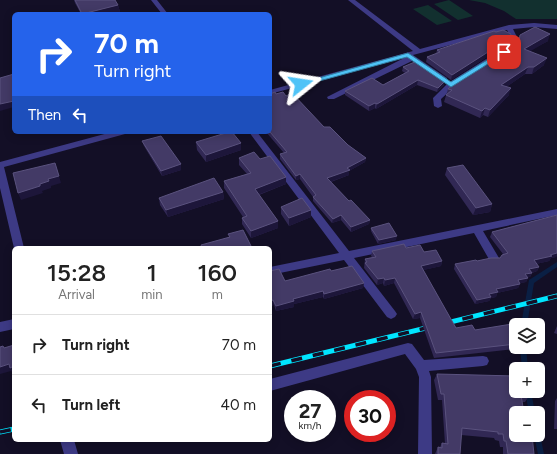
<!DOCTYPE html>
<html lang="en">
<head>
<meta charset="utf-8">
<style>
  :root { --surface:#fff; --page:#f6f6f6; --text:#222; --muted:#767676; --line:#e0e0e0 }
  body { margin:0; font-family:Figtree,sans-serif; background:var(--page); color:var(--text); height:100vh; display:flex; flex-direction:column; font-size:15px; white-space:nowrap }
  * { box-sizing:border-box; margin:0 }
  p { font-size:13px; color:var(--muted) }
  .icon { flex:none; width:22px; height:22px; fill:none; stroke:currentColor; stroke-width:2; stroke-linecap:round; stroke-linejoin:round }
  .map { position:relative; flex:1; overflow:hidden }
  .drawer { position:absolute; left:12px; top:246px; width:260px; height:196px; display:flex; flex-direction:column; background:var(--surface); border-radius:6px; box-shadow:0 2px 10px #0003 }
  .drawer>* { flex:none }
  .banner { position:absolute; left:12px; top:12px; width:260px; height:122px; border-radius:6px; box-shadow:0 2px 10px #0003; background:#2563eb; color:#fff; overflow:hidden }
  .fabs { position:absolute; left:509px; top:318px; display:grid; gap:8px }
  .fabs a { display:grid; place-items:center; width:36px; height:36px; border-radius:6px; background:var(--surface); box-shadow:0 2px 10px #0003; font-size:20px }
  .speed { position:absolute; left:284px; top:390px; display:flex; gap:8px; font-size:20px; font-weight:700; text-align:center }
  .speed>* { display:grid; place-content:center; width:52px; height:52px; border-radius:50%; background:var(--surface); box-shadow:0 2px 10px #0003; line-height:1 }
  .speed small { font-size:10px; font-weight:400 }
  .speed .limit { border:6px solid #d22; background:#fff; color:#111 }
  .pin { position:absolute; display:grid; place-items:center; width:34px; height:34px; color:#fff; margin:-17px; border-radius:8px; box-shadow:0 2px 6px #0006 }
  .me { position:absolute; width:44px; margin:-22px; rotate:75deg; stroke-linejoin:round; filter:drop-shadow(0 0 3px #0008) }
  .turn { display:flex; align-items:center; gap:14px; height:84px; padding:0 16px; font-size:18px }
  .turn .icon { width:52px; height:52px; stroke-width:2.5 }
  .turn b { display:block; font-size:28px; line-height:34px }
  .then { display:flex; align-items:center; height:38px; padding:0 16px; background:#0003; gap:8px; font-size:15px }
  .eta { display:flex; justify-content:space-evenly; align-items:center; height:68px; text-align:center }
  .eta b { font-size:24px; font-weight:600; line-height:28px }
  ul { padding:0; list-style:none }
  li { display:flex; align-items:center; gap:12px; height:60px; padding:0 16px; border-top:1px solid var(--line) }
  li div { flex:1 }
  li b { display:block; font-size:15px }
  li em { font-style:normal }
  .map>svg:first-child { display:block }
  .green { fill:#12302f }
  .lines { fill:none; stroke-linecap:round; stroke-linejoin:round }
  .stream { fill:#0a1f44; fill-rule:evenodd }
  .minor { fill:#3d3a85; fill-rule:evenodd }
  .rail-casing { stroke:#00e5ff; stroke-width:5 }
  .rail { stroke:#130f26; stroke-width:3.5; stroke-dasharray:11; stroke-linecap:butt }
  .wall { fill:#312854 }
  .shaded-wall { fill:#1d163a }
  .building { fill:#433a66; stroke:#5a527e }
  .route { fill:#4fc3f7; stroke:#337fa1 }
</style>
</head>
<body>
<div class="map">
<svg width="557" height="454" viewBox="0 0 557 454">
  <rect width="100%" height="100%" fill="#130f26"/>
  <path class="green" d="M449 0 473 16 458 20 434 4Z
    M469 0H557V19H516L504 11 485 3Z
    M428 5 452 21 437 25 413 9Z"/>
  <g class="lines">
    <path class="stream" d="M557 262V267L534 283 527 325H521L529 280Z
      M520 347H526L528 369H522Z
      M525 391H531L535 413H529Z
      M538 432 539 433 540 435 544 454H538L534 435H538Z"/>
    <path class="minor" d="M151 0H157L168 14H162Z
      M348 0H355L420 49 509 25 534 23 557 25V29L534 27 513 29 517 37 516 47 454 87 441 99 442 106 438 108 434 106 433 98 448 83 510 44 511 37 507 30 413 55 447 78V82H441L412 61 334 99H328L327 97 406 57 270 94V90L413 51Z
      M112 132H126L125 134 4 167 24 248H14L0 188V162Z
      M249 132H257L349 251 557 209V215L483 231 499 258 498 261H490L474 233 354 258 395 311 397 314 395 317 391 319 387 317 344 260 270 275V267L339 253Z
      M14 319V329L0 332V322Z
      M408 343 412 344 424 360 483 356 487 357 489 361 487 365 483 366 429 371 431 377 432 454H418L419 377 416 369 405 354 270 391V379Z
      M60 440H74L78 454H64Z"/>
    <g class="rail-casing">
      <path id="rail" d="M270 366 557 296
        M0 432 14 429"/>
    </g>
    <use href="#rail" class="rail"/>
  </g>
  <path class="wall" d="M74 0H115L118 5 120 12 110 14H81L75 3Z
    M520 35 548 41 529 51 544 65 532 74H525L506 87 509 95 488 117 483 115 480 118 444 102 448 89 518 42Z
    M509 43 451 80 426 62 427 57 436 54 437 50Z
    M403 67 444 85 437 92 417 85 376 109 375 108 369 111 345 95V91L383 85 405 73 402 71Z
    M276 94 286 96 324 127 366 158 365 162 349 171V175L331 182 349 201 370 220 369 224 351 232 341 220 332 223 313 201V197L300 179 296 180 280 159V154L284 153 266 132H270Z
    M142 141 181 170 162 176 144 146Z
    M196 142 241 150 206 162 197 150Z
    M239 158 260 159 286 177V184L259 195 278 221V228L251 238 242 224V218L243 217 224 188V181L247 174 239 165Z
    M447 168 492 204 490 212 473 215 445 175Z
    M223 192 224 199 168 217 160 205 159 198Z
    M281 207 311 210V217L289 226 281 214Z
    M557 215V255L556 257 551 258 549 261 536 264 539 267 537 271 532 273 530 277H528L526 282 520 283 518 288 497 293 496 297 491 298 489 301 475 304 454 269 455 264 500 258 503 254 490 237 492 232Z
    M371 228 396 240 378 244 371 231Z
    M406 248 424 252 442 261 441 266 423 270 456 328 475 330 516 332V346L514 349 434 358 420 318 413 319 394 283 384 286 383 283 377 285 364 268 365 259 372 257 371 256 372 251Z
    M285 281 364 283 363 288 324 299 323 297 294 304V307L276 311 274 305 270 306Z
    M557 326V334L554 333Z
    M437 374 516 380 529 396 525 402H522L516 413 534 454H503V447H500L499 441 495 440 494 438 461 435 460 454H435L438 447H440L442 443 445 444 442 400H438L434 380Z
    M557 398V429H554L555 401Z"/>
  <path class="shaded-wall" d="M118 5 120 12 110 14H83Z
    M550 34 548 41 522 56 524 49Z
    M510 38 509 43 451 80 452 75Z
    M547 58 544 65 532 74 534 67Z
    M528 67 525 74 499 92 501 85Z
    M418 80 417 85 376 109 377 104Z
    M445 81 444 85 437 92 438 88Z
    M511 88 509 95 488 117 490 110Z
    M14 101V107L0 111V104Z
    M375 103V108L369 111V106Z
    M485 108 483 115 480 118 482 111Z
    M241 143V150L206 162V155Z
    M366 158 365 162 349 171V175L327 183V178L347 168Z
    M181 164V170L162 176 161 171Z
    M300 174V179L296 180V176Z
    M59 176 61 183 51 186V188L42 191 43 193 21 200 18 193 48 179Z
    M286 177V184L255 196V189Z
    M223 192 224 199 168 217 166 210Z
    M492 204 490 212 473 215 476 208Z
    M311 210V217L289 226V218Z
    M341 215V220L332 223 333 219Z
    M370 220 369 224 351 232V227Z
    M278 221V228L251 238V231Z
    M397 236 396 240 378 244 379 240Z
    M557 251V255L556 257 551 258 549 261 532 265 534 260 550 255Z
    M442 261 441 266 420 271 421 266Z
    M539 267 537 271 532 273 530 277 523 278 525 274 529 269Z
    M384 278 383 283 377 285 378 279Z
    M395 278 394 283 384 286 385 280Z
    M528 278 526 282 516 284 518 280Z
    M364 283 363 288 324 299V294Z
    M520 284 518 288 497 293 496 297 491 298 489 301 475 304 477 300 489 294 496 289Z
    M323 291V297L294 304V307L276 311V306L293 299Z
    M273 300 274 305 270 306V301Z
    M421 312 420 318 413 319 415 314Z
    M9 364 14 366V374L11 371 0 374V367Z"/>
  <path class="building" d="M75 0H115L118 5 82 14Z
    M535 27 550 34 524 49 547 58 534 67H528L501 85 511 88 490 110 485 108 482 111 446 95 452 90 448 89 457 81 519 42 520 35Z
    M503 30 511 34 510 38 452 75 427 57 440 52 437 50 494 31 496 32Z
    M417 61 445 81 438 88 418 80 377 104 375 103 369 106 345 91 372 78 383 85 409 71 403 67Z
    M14 74V101L0 104V78Z
    M275 92 276 94 283 92 286 96 292 93 324 127H330L348 145 366 158 347 168 350 170 327 178 349 201 351 200 370 220 351 227 341 215 333 219 313 197 316 195 300 174 296 176 280 154 287 152 270 132V94Z
    M229 132H232L241 143 206 155 196 142Z
    M161 136 181 164 161 171 142 141Z
    M254 152 260 159 270 156 286 177 255 189 278 221 251 231 242 218 247 216 224 181 251 173 239 158Z
    M55 163 59 176 48 179 49 181 40 184V186L18 193 13 173Z
    M463 165 492 204 476 208 447 168Z
    M214 178 223 192 166 210 159 198Z
    M302 198 311 210 289 218 281 207Z
    M557 215V253L550 255 552 256 534 260 539 267 529 269 532 273 525 274 528 278 518 280 520 284 496 289 498 292 489 294 491 297 477 300 455 264 476 260 477 261 491 258H500L502 255 508 253 492 232Z
    M389 223 397 236 379 240 371 228Z
    M243 230 252 248H202L201 245 230 237 228 234Z
    M404 244 406 248 420 245 424 252 436 250 442 261 421 266 456 328 472 325 475 330 512 324 516 332V344L436 353 421 312 415 314 395 278 385 280 384 278 378 279 365 263 367 262 365 259 376 257 372 251Z
    M352 266 364 283 324 294 323 291 293 299 294 301 276 306 273 300 270 301V271L279 269 285 281 330 269 331 271Z
    M14 345V366L10 368 9 364 0 367V347L3 346 4 348Z
    M437 374 515 376 516 380V391H528L529 396 521 395 524 413H516V435H532L534 454H508L506 441H504L503 434H498V432L462 428 460 454H438V447L442 448V443L448 444 444 394H441Z"/>
  <path class="route" d="M502 51 507 52 451 87 407 57 301 86 297 84 408 53 451 82Z"/>
</svg>
<div class="fabs">
<a><svg class="icon" aria-label="layers" viewBox="0 0 24 24"><path d="M12 4l9 5-9 5-9-5zM3 14l9 5 9-5"/></svg></a>
<a>+</a>
<a>−</a>
</div>
<div class="speed"><div>27<small>km/h</small></div><div class="limit">30</div></div>
<div class="pin" style="left:504px;top:52px;background:#d93025"><svg class="icon" aria-label="arrive" viewBox="0 0 24 24"><path d="M6 21V4h12l-3 4 3 4H6"/></svg></div>
<svg class="me" style="left:301px;top:84px" viewBox="-20 -20 40 40"><path d="M0-17L14 15 0 8-14 15z" fill="#4fc3f7" stroke="#fff" stroke-width="4"/></svg>
<div class="banner">
<div class="turn"><svg class="icon" aria-label="right" viewBox="0 0 24 24"><path d="M7 20v-9h11M14 6l5 5-5 5"/></svg><div><b>70 m</b>Turn right</div></div>
<div class="then">Then<svg class="icon" aria-label="left" viewBox="0 0 24 24"><path d="M17 20v-9H6M10 6l-5 5 5 5"/></svg></div>
</div>
<section class="drawer">
<div class="eta">
<div><b>15:28</b><p>Arrival</p></div>
<div><b>1</b><p>min</p></div>
<div><b>160</b><p>m</p></div>
</div>
<ul>
<li><svg class="icon" aria-label="right" viewBox="0 0 24 24"><path d="M7 20v-9h11M14 6l5 5-5 5"/></svg><div><b>Turn right</b></div><em>70 m</em></li>
<li><svg class="icon" aria-label="left" viewBox="0 0 24 24"><path d="M17 20v-9H6M10 6l-5 5 5 5"/></svg><div><b>Turn left</b></div><em>40 m</em></li>
</ul>
</section>
</div>
</body>
</html>
